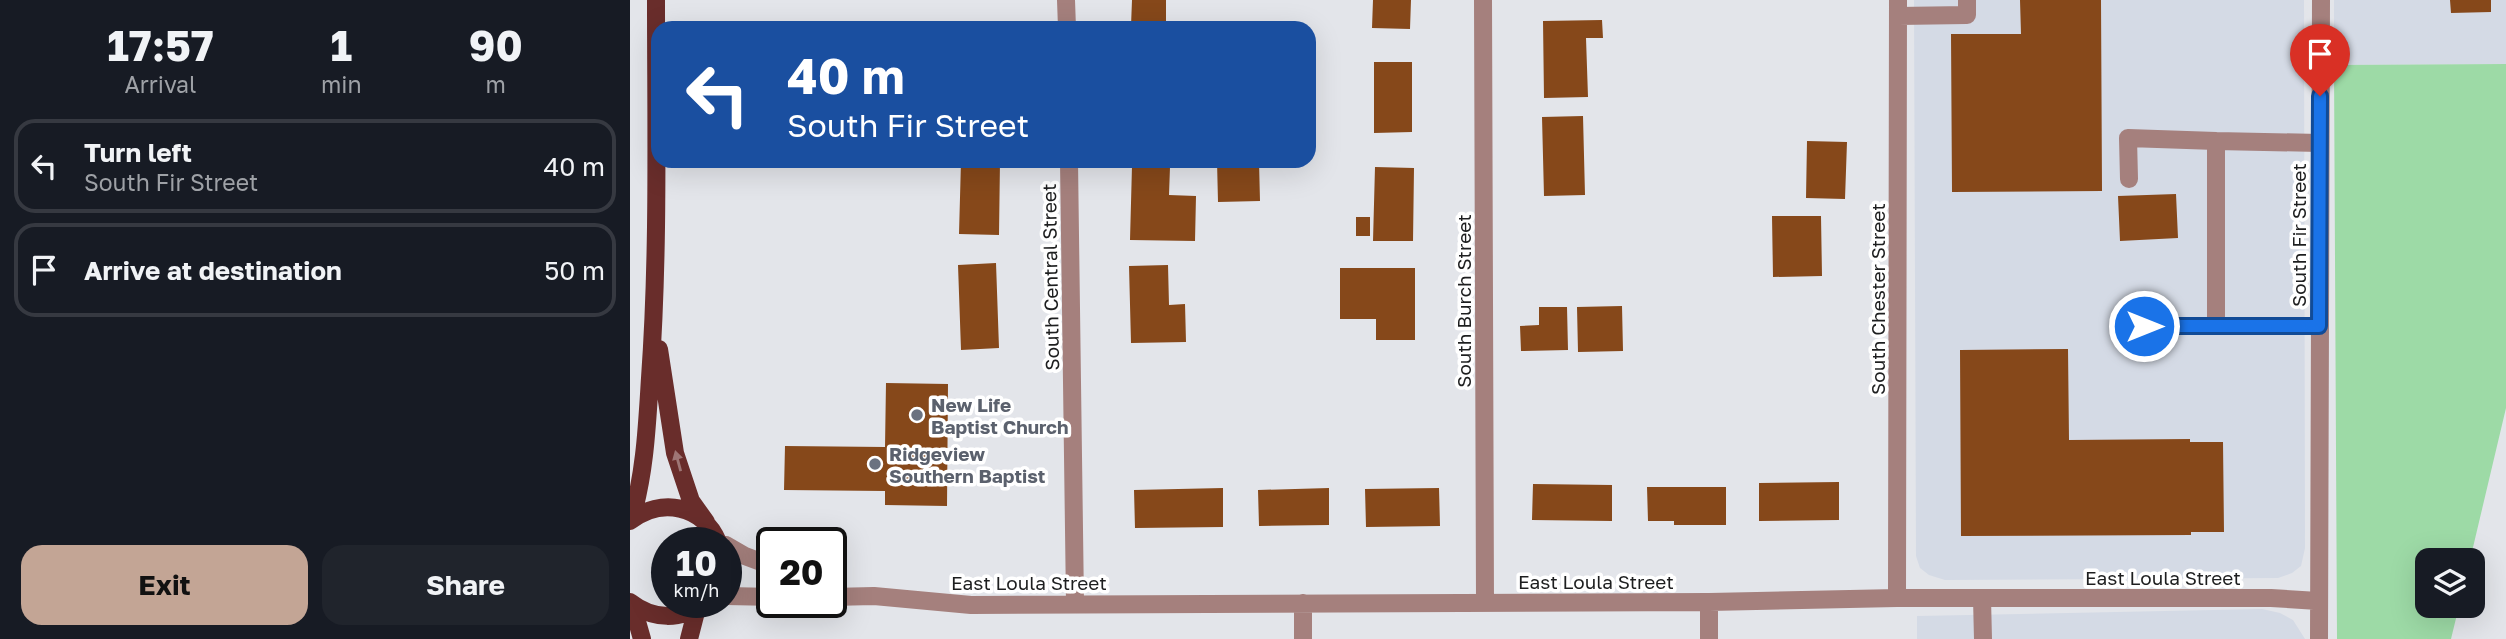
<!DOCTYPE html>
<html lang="en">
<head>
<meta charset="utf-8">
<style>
  :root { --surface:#171b24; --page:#20242c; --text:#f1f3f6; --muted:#9ea1a6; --line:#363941; --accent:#c3a595 }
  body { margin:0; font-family:"Golos Text",sans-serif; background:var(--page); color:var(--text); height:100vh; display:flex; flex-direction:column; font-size:26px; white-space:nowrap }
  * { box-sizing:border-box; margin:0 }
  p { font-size:23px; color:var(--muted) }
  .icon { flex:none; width:38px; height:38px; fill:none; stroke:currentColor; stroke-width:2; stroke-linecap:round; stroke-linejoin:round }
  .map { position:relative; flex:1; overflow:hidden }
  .side { display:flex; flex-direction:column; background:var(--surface); width:630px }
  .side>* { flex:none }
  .top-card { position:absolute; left:21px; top:21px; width:665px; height:147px; border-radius:21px; box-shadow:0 7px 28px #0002; background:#1a4fa0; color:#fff; overflow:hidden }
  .fabs { position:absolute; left:1785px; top:548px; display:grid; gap:14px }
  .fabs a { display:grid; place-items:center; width:70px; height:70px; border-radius:14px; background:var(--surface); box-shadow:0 7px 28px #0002; font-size:35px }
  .speed { position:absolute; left:21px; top:527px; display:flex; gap:14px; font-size:35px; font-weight:700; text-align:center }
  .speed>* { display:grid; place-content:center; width:91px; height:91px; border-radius:50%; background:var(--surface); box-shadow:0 7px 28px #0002; line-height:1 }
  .speed small { font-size:18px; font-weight:400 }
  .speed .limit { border:4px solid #111; border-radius:10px; background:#fff; color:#111 }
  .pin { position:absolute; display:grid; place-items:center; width:60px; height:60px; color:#fff; margin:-72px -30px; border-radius:50% 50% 50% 0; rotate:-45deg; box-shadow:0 0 7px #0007 }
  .pin .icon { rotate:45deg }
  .me { position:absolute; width:77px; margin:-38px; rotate:90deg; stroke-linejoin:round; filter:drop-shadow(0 0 5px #0008) }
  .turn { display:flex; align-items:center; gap:24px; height:147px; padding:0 21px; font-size:32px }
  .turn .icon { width:91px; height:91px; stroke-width:2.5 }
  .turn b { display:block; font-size:49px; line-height:60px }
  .eta { display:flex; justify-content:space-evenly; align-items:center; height:119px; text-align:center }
  .eta b { font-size:42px; font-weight:700; line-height:49px }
  .cta { display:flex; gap:14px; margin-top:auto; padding:14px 21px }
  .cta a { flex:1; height:80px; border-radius:21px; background:var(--accent); color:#111; font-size:28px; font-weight:700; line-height:80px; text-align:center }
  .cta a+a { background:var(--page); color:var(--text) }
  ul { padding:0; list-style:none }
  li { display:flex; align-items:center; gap:21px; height:94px; margin:0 14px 10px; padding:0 7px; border:4px solid var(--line); border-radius:21px }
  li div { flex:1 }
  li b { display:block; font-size:26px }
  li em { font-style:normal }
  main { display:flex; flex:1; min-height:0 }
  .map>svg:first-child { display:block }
  .built { fill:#d4dae5 }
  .green { fill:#9ddaa6 }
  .building { fill:#86481a }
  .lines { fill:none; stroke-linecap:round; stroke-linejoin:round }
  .minor { stroke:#a5807d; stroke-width:18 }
  .major { stroke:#692d2b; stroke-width:18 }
  .oneway { fill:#9e7675 }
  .route-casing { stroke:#114b97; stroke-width:18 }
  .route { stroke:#1a73e8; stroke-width:12 }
  .worship-dot { fill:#6b7280; stroke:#fff; stroke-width:2.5 }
  .labels { text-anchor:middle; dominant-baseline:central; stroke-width:7; stroke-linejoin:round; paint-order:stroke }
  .street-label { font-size:19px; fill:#1d1e1f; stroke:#fff }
  .worship-label { font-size:19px; font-weight:bold; fill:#5b616d; stroke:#fff; text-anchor:start }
</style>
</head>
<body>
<main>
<section class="side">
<div class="eta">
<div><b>17:57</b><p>Arrival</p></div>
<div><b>1</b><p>min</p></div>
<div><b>90</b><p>m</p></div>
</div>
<ul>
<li><svg class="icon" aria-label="left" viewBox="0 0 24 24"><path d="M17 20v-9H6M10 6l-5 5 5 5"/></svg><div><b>Turn left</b><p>South Fir Street</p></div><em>40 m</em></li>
<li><svg class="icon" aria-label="arrive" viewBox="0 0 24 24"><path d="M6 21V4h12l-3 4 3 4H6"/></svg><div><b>Arrive at destination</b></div><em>50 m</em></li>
</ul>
<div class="cta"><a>Exit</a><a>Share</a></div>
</section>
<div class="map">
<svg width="1876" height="639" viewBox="0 0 1876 639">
  <rect width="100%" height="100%" fill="#e3e5ea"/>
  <path class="built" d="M1284 0H1674L1675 548 1671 566 1662 573 1648 578 1315 580 1299 575 1290 568 1286 556Z
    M1704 0H1876V64L1704 65Z
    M1632 609 1650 613 1663 620 1675 639H1287V616Z"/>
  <path class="green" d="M1876 64V408L1840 560H1797V606H1829L1821 639H1707L1704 65Z"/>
  <path class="building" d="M502 0H536V26H501Z
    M743 0H781L780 29 742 28Z
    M1390 0H1471L1472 191 1322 192 1321 34H1391Z
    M1820 0H1861V12L1821 13Z
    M972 20 973 38H956L958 97 914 98 913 21Z
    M744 62H782V132L744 133Z
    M953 116 955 195 914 196 912 117Z
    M1177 141 1217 142 1215 199 1176 198Z
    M331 161H370L369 235 329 234Z
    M587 161H629L630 201 588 202Z
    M502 166 540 167 539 195 566 196 565 241 500 240Z
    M745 167 784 168 783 241H743Z
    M1546 194 1548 238 1490 241 1488 196Z
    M1142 216H1191L1192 276 1143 277Z
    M726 217H740V236H726Z
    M366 263 369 348 331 350 328 265Z
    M538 265 539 305 555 304 556 342 501 343 499 266Z
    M710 268H785V340H746V319H710Z
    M992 306 993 351 948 352 947 307Z
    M909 307H937L938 350 891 351 890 326 909 325Z
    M1438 349 1439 440 1560 439V442H1593L1594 532H1561V535L1331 536 1330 350Z
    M256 383 318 384 317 506 255 505V491L154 490 155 446 255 447Z
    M1209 482V520L1129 521V483Z
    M903 484 982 485V521L902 520Z
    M1017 487H1096V525H1044V521H1018Z
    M593 488V527L505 528 504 490Z
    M699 488V525L629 526 628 490Z
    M809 488 810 526 736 527 735 489Z"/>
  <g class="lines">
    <path class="minor" d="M436 0 437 28
      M853 0 855 602
      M1268 16 1337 15V0
      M439 161 445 603
      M1499 179 1498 138 1586 141
      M1514 326H1586V141L1690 143
      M1586 326H1689
      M96 545 115 556 142 566
      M96 596 142 597
      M201 597 244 596 341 605 1079 602 1267 598H1641L1688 601
      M1267 598 1268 0
      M1352 598 1353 639
      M1079 602V639
      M673 603V639
      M1689 639 1691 0"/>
    <path class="major" d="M29 349 45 453 61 501 76 522
      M1 520C15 474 17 426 20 378 29 253 26 126 26 0
      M0 521C31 497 73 505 88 542
      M0 602C23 620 51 621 74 602
      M2 604 12 639
      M59 639 67 608"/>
  </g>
  <defs><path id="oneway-solid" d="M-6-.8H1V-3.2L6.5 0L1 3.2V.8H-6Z" transform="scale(1.75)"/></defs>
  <use class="oneway" href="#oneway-solid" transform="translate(48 461) rotate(-105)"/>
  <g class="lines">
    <g class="route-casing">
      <path id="route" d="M1514 326H1689L1690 96"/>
    </g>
    <use href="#route" class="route"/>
  </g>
  <g class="worship-dot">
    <circle cx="287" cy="415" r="7"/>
    <circle cx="245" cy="464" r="7"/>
  </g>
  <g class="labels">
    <g class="street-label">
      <text transform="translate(1668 235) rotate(-90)">South Fir Street</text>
      <text transform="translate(420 277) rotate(-91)">South Central Street</text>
      <text transform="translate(1247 299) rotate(-90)">South Chester Street</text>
      <text transform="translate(833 301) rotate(-90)">South Burch Street</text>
      <text x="1533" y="577">East Loula Street</text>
      <text x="966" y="581">East Loula Street</text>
      <text x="399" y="582">East Loula Street</text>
    </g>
    <g class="worship-label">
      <text x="301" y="404">New Life<tspan x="301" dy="22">Baptist Church</tspan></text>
      <text x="259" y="453">Ridgeview<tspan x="259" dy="22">Southern Baptist</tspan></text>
    </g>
  </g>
</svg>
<div class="fabs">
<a><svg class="icon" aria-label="layers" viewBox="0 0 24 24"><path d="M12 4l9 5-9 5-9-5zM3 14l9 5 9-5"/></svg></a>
</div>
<div class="speed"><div>10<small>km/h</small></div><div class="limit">20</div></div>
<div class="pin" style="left:1690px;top:96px;background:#d93025"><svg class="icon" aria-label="arrive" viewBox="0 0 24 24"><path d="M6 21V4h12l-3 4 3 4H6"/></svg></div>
<svg class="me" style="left:1514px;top:326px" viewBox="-20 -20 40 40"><circle r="17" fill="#1a73e8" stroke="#fff" stroke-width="3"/><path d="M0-11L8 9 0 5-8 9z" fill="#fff"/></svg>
<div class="top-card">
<div class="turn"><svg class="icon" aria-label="left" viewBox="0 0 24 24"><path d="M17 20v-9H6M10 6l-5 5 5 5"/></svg><div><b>40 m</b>South Fir Street</div></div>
</div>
</div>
</main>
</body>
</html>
